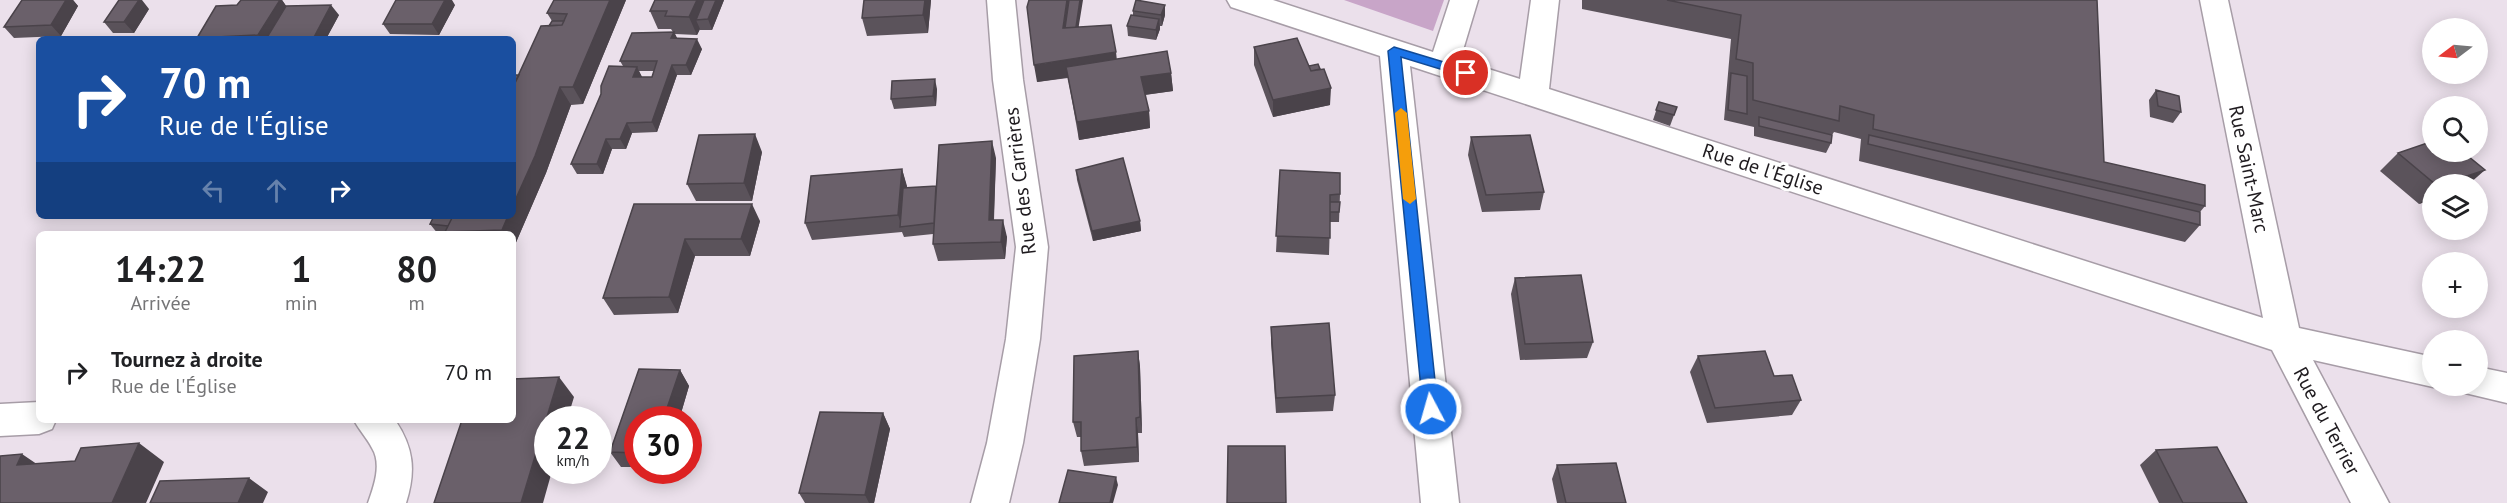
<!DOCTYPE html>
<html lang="fr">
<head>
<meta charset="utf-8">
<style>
  :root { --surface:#fff; --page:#f6f6f6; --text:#202124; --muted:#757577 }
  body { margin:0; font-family:"PT Sans",sans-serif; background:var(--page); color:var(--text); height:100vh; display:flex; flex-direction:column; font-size:22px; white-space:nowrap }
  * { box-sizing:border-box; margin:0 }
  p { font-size:20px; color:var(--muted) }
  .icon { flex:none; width:33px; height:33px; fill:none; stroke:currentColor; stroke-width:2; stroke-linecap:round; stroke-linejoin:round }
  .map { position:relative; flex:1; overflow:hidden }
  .panel { position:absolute; left:36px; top:231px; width:480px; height:192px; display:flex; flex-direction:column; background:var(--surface); border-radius:9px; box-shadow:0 3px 15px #0003 }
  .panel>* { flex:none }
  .banner { position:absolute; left:36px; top:36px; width:480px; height:183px; border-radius:9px; box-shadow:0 3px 15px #0003; background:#1a4fa0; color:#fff; overflow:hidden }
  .needle { width:39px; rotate:254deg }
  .buttons { position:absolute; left:2422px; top:18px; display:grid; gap:12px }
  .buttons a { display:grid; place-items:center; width:66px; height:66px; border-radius:50%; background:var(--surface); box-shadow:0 3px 15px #0003; font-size:30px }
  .speed { position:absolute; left:534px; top:406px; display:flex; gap:12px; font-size:30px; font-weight:700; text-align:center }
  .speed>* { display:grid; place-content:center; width:78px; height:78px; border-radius:50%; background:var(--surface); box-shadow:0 3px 15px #0003; line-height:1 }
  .speed small { font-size:15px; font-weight:400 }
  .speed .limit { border:9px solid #d22; background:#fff; color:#111 }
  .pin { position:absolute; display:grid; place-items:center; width:51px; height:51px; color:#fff; margin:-26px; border:3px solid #fff; border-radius:50%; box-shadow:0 2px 6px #0007 }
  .me { position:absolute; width:66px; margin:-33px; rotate:354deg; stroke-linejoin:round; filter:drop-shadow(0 0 4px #0008) }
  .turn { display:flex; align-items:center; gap:21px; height:126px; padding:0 24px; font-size:27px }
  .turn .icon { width:78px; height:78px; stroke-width:2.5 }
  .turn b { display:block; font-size:42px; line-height:51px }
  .lanes { display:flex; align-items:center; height:57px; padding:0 24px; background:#0003; justify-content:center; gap:30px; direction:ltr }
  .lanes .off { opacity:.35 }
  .eta { display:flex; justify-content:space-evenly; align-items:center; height:102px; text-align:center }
  .eta b { font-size:36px; font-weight:800; line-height:42px }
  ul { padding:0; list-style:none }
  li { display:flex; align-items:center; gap:18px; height:78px; padding:0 24px }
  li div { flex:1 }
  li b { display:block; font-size:22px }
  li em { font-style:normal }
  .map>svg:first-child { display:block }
  .green { fill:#c8a5c8 }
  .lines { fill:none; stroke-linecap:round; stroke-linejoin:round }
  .minor-casing { stroke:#a79da7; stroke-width:3 }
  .minor { fill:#fff; fill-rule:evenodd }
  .wall { fill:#5b535b; fill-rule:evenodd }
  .shaded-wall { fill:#4a434a }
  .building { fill:#6a606a; stroke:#4a434a; stroke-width:1.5 }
  .route { fill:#1a73e8; stroke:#114b97; stroke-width:1.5 }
  .slow { fill:#f59e0b }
  .labels { text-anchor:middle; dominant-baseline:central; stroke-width:6; stroke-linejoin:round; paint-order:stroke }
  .street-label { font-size:20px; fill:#1f1b1f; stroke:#fff }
</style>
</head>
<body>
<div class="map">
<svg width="2507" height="503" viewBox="0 0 2507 503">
  <rect width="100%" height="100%" fill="#ebe0eb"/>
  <path class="green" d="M1344 0H1444L1433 31Z"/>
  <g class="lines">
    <g class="minor-casing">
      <path id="minor" d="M987 0H1015L1023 80 1048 247 1040 339 1023 443 1009 503H971L987 443 1006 339 1016 247 993 80Z
        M1227 0H1273L1433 52 1450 0H1478L1460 60 1520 79 1531 0H1559L1549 89 2263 318 2200 0H2228L2299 328 2433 357V386H2437L2433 387 2313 360 2389 503H2351L2272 350 1410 66 1459 503H1421L1380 56 1231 7Z
        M2478 367 2507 373V403L2465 393 2462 386H2478Z
        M39 402V420H56L52 429 39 434 0 436V404Z
        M354 420H395C414 448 416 471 406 503H368C374 486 382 464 372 448 367 438 359 430 354 420Z"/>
    </g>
    <use href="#minor" class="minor"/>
  </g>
  <path class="wall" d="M22 0H73L78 6 61 36 14 38 4 27Z
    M241 0H282L286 6 339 15 326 39H198L197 38 237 5Z
    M626 0 583 104 571 105 546 173 514 247H513V234H438L430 224 513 216 519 75 552 21 547 13Z
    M655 0H724L712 30H700V29L697 35 675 34 677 38 702 49 691 75H677L657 132 632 133 626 149H612L603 174H577L571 164 623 66 620 61 673 32 671 29H658L650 11ZM639 71H654L652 77H642Z
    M864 0H931L928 33 867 36 862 18Z
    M1582 0H2097L2104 162 2205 206 2200 212V225L2185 242 1859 161 1861 139 1834 132 1832 135 1831 143 1826 153 1754 136V127L1724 120 1731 39 1582 9Z
    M455 5 439 35 390 34 383 24Z
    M149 9 134 33H113L104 22Z
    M1133 11 1165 15 1162 26H1160V29L1156 40 1128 36 1127 26 1133 16Z
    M1079 27 1116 59 1171 73 1173 91 1145 95 1149 111 1150 128 1079 140 1068 78 1037 82Z
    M1254 47 1309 66 1330 105 1273 117 1254 65Z
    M937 89 936 106 894 109 891 99Z
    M2156 90 2181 112 2173 123 2150 117 2149 100Z
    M1659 102 1677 107 1670 126 1653 120Z
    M1471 137 1544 192 1540 210 1482 212 1468 155Z
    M762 152 752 201H696L687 184Z
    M2398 153 2469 184H2433V199L2419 204 2380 171Z
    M996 158 994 220 1007 237 1005 259 938 261 933 244V234L904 237 902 232 812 240 805 223 902 169 907 188 936 186Z
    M1076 170 1140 221 1141 231 1093 241 1077 180Z
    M1280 170 1340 194 1339 222H1330L1329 255 1276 252Z
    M634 204 760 221 750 256H695L678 313 614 315 603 298Z
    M1515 278 1593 342 1587 358 1520 360 1511 294Z
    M1271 327 1335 395 1333 411 1276 413 1271 343Z
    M1138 351 1140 367 1142 433H1138L1139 462 1084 466 1081 451V437H1077L1073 422Z
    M1698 356 1774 376 1801 400 1792 415 1707 423 1690 372Z
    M639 369 680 370 689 386 679 420H638V467H621L610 452Z
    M883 413 890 429 874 503H805L799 493Z
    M2156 450 2247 503H2159L2140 465Z
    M1557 465 1626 503H1557L1552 479Z"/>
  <path class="shaded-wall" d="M66 0H73L78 6 61 36 51 25Z
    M139 0H142L149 9 134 33 124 22Z
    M280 0H282L294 17 281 39H261L258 35Z
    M445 0H452L455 5 439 35 432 24Z
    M610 0H626L583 104 573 87Z
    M697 0H712L696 20 700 29 697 35 689 17Z
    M716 0H724L712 30 708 19Z
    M925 0H931L928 33 923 15Z
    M1067 0H1072L1067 35 1063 28Z
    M1080 0H1083L1077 37 1076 27Z
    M331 5 339 15 326 39H313Z
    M1165 5V15L1162 26 1161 15Z
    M1159 19 1160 29 1156 40V30Z
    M674 32 679 42 671 38Z
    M697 39 702 49 691 75 686 65Z
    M1116 52 1118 70 1037 82 1034 65Z
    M672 65 677 75 657 132 652 122Z
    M637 67 642 77H633Z
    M1171 73 1173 91 1143 95 1141 77Z
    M935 79 937 89 936 106 933 96Z
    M560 87 571 105 546 173 514 247 513 245V234H505L502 230 508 216H513V205Z
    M1331 88 1330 105 1273 117V100Z
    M1149 111 1150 128 1079 140 1077 122Z
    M627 123 632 133 626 149 620 139Z
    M755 134 762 152 752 201 744 183Z
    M606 139 612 149 603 174 597 164Z
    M992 141 996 158 993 237 989 220Z
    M902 169 907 186 904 226 902 227 898 215Z
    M2485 170 2469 184H2443Z
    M2433 191V199L2419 204Z
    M752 204 760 221 750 256 741 239Z
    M1003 220 1007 237 1005 259 1001 242Z
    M1140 221 1141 231 1093 241 1092 231Z
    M685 239 695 256 678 313 669 297Z
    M513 329 516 333 513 337Z
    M1138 351 1140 367 1142 433 1140 417Z
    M680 370 689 386 679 420H663Z
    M559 377 574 397 567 420H548V471H552L543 503H521Z
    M883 413 890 429 874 503H869L865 495Z
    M1136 418 1138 433 1139 462 1137 447Z
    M139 443 164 462 146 503H112Z
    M22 454 50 473 17 465Z
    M1116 477 1118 485 1113 503H1110Z
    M249 478 268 492 263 503H238Z"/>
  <path class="building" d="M22 0H66L51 25 4 27Z
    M119 0H139L124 22H104Z
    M241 0H280L258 35 197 38 216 6 237 5Z
    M396 0H445L432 24H383Z
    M554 0H610L573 87H560L535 156 513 205V87L541 26 562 25 567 14 547 13Z
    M655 0H697L689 17 665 16 667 11H650Z
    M704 0H716L708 19 696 20Z
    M864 0H925L923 15 862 18Z
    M1029 0H1067L1063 28 1111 25 1116 52 1034 65 1027 7Z
    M1069 0H1080L1076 27H1079L1065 28Z
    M1136 0 1165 5 1161 15 1133 11Z
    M1667 0H2097L2104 162 2205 185V206L1873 129 1874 115 1840 106 1839 121 1753 100V63L1736 59 1741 15Z
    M331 5 313 39H266L286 6Z
    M1131 15 1159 19 1156 30 1127 26Z
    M552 21H564L562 25 549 26Z
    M674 32 671 38 697 39 686 65H672L652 122 627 123 620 139H606L597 164H571L601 94V86L609 66 637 67 633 77H652L657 61H620L632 33Z
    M1297 38 1311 71 1324 69 1331 88 1273 100 1254 47Z
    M1167 51 1171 73 1141 77 1149 111 1077 122 1066 67Z
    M1318 64 1320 69 1311 71 1309 66Z
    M1731 73 1747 76V114L1728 110Z
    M513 75H519L513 87Z
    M935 79 933 96 891 99 892 81Z
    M2156 90 2179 96 2181 112 2158 106Z
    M1659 102 1677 107 1674 115 1656 110Z
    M1759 117 1832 135 1831 143 1759 126Z
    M755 134 744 183 687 184 699 135Z
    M1530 135 1544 192 1486 195 1471 137Z
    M1869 135 2200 212V225L1868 144Z
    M992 141 989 220H1003L1001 242 933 244 939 145Z
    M2433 141V152H2463L2485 170 2443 184H2435L2398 153Z
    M1123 158 1140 221 1092 231 1076 170Z
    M902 169 898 215 805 223 811 176Z
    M1280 170 1340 173V194L1330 195V238L1276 236Z
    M936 186 934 223 900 227 903 188Z
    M1330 202H1340L1339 212H1330Z
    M634 204H752L741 239H685L669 297 603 298Z
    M434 216H453L448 226 430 224Z
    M453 216H508L502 230 445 232Z
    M1581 275 1593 342 1525 344 1515 278Z
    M1329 323 1335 395 1276 398 1271 327Z
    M1138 351 1140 417 1136 418 1137 447 1081 451V422H1073L1074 356Z
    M1765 351 1774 376 1792 375 1801 400 1715 408 1698 356Z
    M639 369 680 370 663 420H638L637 453 610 452Z
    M559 377 521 503H434L462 420H513V379Z
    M820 412 883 413 865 495 799 493Z
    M139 443 112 503H0V456L22 454 17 465 75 461 81 448Z
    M1228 446H1285L1286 503H1227Z
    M2217 447 2247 503H2183L2156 450Z
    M1616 463 1626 503H1566L1557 465Z
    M1068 470 1116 477 1110 503H1059Z
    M249 478 238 503H150L160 481Z"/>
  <path class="route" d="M1394 47 1470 70 1472 73 1466 77 1401 57 1438 409 1436 414 1431 416 1425 414 1423 409 1388 51Z"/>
  <path class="slow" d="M1401 108 1407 113 1416 199 1410 204 1403 199 1395 113Z"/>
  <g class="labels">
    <g class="street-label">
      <text transform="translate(1763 169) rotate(18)">Rue de l'Église</text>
      <text transform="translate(2249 169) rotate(78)">Rue Saint-Marc</text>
      <text transform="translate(1020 181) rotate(-97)">Rue des Carrières</text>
      <text transform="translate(2327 421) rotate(62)">Rue du Terrier</text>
    </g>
  </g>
</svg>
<div class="buttons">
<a><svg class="needle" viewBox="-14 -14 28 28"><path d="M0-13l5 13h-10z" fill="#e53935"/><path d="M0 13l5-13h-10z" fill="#757577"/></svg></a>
<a><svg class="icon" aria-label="search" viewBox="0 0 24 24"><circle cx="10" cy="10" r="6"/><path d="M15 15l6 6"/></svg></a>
<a><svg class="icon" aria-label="layers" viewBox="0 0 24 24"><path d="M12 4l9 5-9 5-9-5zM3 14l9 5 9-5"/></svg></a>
<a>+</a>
<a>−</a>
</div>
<div class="speed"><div>22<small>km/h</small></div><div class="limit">30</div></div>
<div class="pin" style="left:1466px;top:73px;background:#d93025"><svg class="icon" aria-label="arrive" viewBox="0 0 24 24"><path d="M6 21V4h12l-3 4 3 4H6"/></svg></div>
<svg class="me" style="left:1431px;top:409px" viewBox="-20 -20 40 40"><circle r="17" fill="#1a73e8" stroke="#fff" stroke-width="3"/><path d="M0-11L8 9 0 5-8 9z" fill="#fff"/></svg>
<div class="banner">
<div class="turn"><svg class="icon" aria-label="right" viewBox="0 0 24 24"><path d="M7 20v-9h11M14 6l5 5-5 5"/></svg><div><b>70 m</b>Rue de l'Église</div></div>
<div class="lanes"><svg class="icon off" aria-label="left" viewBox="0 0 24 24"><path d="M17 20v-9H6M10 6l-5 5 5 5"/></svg><svg class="icon off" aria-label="ahead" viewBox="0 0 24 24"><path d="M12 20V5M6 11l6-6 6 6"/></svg><svg class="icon" aria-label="right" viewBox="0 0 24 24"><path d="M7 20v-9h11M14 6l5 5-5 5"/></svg></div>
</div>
<section class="panel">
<div class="eta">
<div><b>14:22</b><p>Arrivée</p></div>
<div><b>1</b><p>min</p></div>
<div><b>80</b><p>m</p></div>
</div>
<ul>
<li><svg class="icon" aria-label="right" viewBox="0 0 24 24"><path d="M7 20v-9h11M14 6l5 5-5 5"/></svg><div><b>Tournez à droite</b><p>Rue de l'Église</p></div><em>70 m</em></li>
</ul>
</section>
</div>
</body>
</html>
